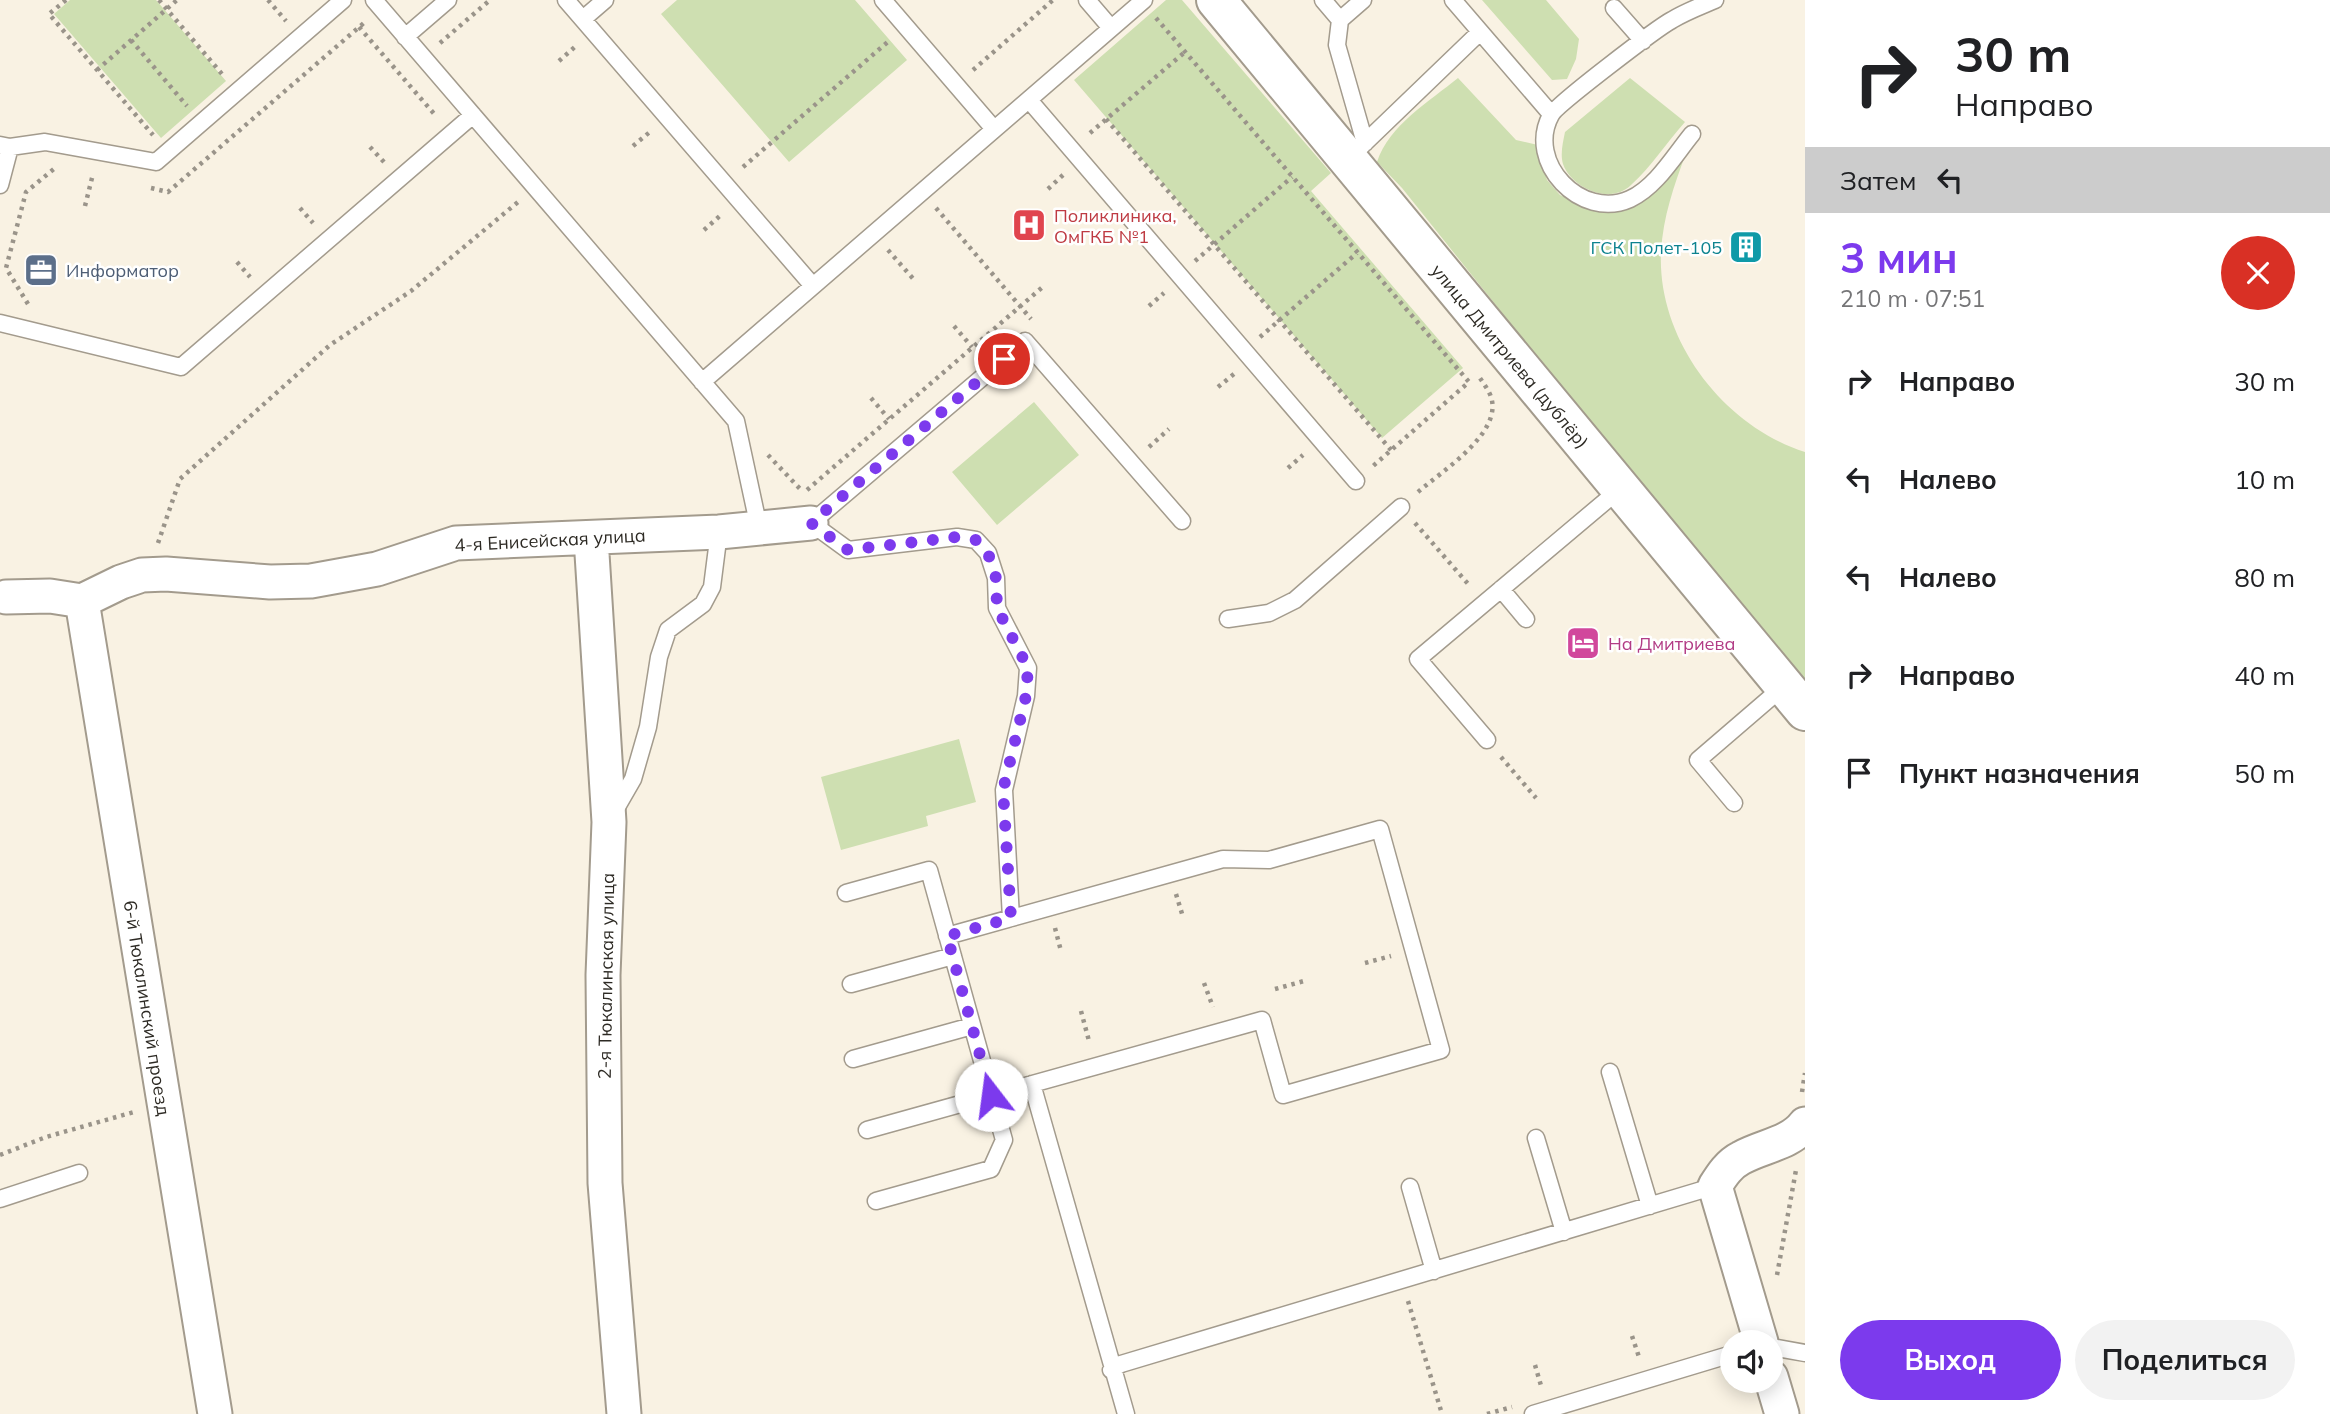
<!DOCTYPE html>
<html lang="ru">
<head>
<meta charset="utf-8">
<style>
  :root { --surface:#fff; --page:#f2f2f2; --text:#202124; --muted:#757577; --accent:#7c3aed }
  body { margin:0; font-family:Mulish,sans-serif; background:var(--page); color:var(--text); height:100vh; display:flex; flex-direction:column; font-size:26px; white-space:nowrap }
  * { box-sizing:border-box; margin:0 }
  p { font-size:23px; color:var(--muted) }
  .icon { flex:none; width:38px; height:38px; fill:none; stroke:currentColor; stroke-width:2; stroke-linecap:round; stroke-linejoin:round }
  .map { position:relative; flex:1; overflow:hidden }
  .drawer { display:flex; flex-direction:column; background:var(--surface); width:525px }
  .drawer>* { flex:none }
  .banner { background:#fff; color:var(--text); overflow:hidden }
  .tools { position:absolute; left:1720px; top:1330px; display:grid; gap:14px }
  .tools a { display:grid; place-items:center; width:63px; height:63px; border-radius:50%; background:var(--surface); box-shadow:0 4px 18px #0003; font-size:35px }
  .pin { position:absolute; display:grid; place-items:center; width:60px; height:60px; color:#fff; margin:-30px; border:4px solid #fff; border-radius:50%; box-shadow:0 2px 7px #0007 }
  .me { position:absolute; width:77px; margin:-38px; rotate:345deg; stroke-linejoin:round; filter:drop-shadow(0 0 5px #0008) }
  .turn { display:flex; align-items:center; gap:24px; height:147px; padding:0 35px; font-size:32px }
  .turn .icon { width:91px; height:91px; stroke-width:2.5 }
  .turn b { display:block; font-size:49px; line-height:60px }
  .then { display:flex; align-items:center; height:66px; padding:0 35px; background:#0003; gap:14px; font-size:26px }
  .round { display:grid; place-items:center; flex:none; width:74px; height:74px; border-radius:37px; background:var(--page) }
  .summary { display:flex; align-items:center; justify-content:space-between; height:119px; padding:0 35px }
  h1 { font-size:42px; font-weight:700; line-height:52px; color:var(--accent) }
  .action { display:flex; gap:14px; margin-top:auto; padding:14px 35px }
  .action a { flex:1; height:80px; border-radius:42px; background:var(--accent); color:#fff; font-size:28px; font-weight:700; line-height:80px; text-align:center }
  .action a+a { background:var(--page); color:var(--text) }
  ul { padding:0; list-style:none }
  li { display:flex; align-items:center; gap:21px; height:98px; padding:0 35px }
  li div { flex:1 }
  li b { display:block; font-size:26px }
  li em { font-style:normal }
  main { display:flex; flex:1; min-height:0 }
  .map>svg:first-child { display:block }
  .green { fill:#cedfb1 }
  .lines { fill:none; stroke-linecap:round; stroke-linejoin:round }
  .service-casing { stroke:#a39b8d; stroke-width:19 }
  .minor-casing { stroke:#a39b8d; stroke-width:37 }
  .secondary-casing { stroke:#a39b8d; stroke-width:42 }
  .path { stroke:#9a948a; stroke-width:4.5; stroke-dasharray:3.5 5; stroke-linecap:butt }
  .service { stroke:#fff; stroke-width:16 }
  .minor { stroke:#fff; stroke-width:33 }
  .secondary { stroke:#fff; stroke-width:38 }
  .route { stroke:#7c3aed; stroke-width:12; stroke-dasharray:0 21.6 }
  .labels { text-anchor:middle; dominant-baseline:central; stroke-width:5; stroke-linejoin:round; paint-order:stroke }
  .health-label { font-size:18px; fill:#be3a42; stroke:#fff; text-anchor:start }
  .culture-label { font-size:18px; fill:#0d838f; stroke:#fff; text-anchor:end }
  .service-label { font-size:18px; fill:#4e5e75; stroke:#fff; text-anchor:start }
  .street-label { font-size:18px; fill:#2d2a24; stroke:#fff }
  .hotel-label { font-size:18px; fill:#b23c85; stroke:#fff; text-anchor:start }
</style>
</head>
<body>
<main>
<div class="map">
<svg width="1805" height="1414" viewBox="0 0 1805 1414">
  <rect width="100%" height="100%" fill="#f9f2e3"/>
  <path class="green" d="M70 0H156L226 81 161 138 54 14Z
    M677 0H855L907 60 789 162 661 14Z
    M1166 0H1182L1331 173 1311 191 1463 368 1382 438 1074 80Z
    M1482 0H1546L1579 39 1576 59 1567 79 1552 80Z
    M1458 78 1516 140 1538 145 1547 180 1560 195 1594 210 1631 206 1686 153C1674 186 1663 216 1661 252 1657 339 1723 426 1805 452V691L1402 188 1377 162C1389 125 1430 101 1458 78Z
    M1630 78 1685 122C1667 142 1651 167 1631 185 1611 205 1572 189 1563 164 1560 154 1563 142 1565 132Z
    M1034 402 1079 455 997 525 952 472Z
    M959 739 976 802 926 816 928 826 841 850 821 777Z"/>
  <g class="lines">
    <g class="service-casing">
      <path id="service" d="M374 0 736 421 759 528
        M566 0 813 286
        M883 0 994 129
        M1087 0 1111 28
        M1323 0 1340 20 1363 0
        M1453 0 1551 114
        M1614 8 1643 41
        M583 19 605 0
        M1340 20 1337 45 1365 143
        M405 37 448 0
        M1029 100 1356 481
        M1692 134C1674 156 1656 187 1630 199 1581 221 1525 162 1551 115 1556 105 1657 28 1672 20 1685 12 1701 6 1715 0
        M0 145 10 147 45 142 156 162 343 0
        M1348 159 1480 32
        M0 185 10 147
        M0 323 181 367 473 115
        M702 382 1144 0
        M1501 589 1526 619
        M1228 619 1269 613 1295 600 1401 507
        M1487 740 1418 659 1620 489
        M1734 803 1698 760 1784 686
        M614 812 633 779 648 727 659 657 668 630 703 604 712 587 719 532
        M846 893 929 870 1004 1140 991 1169 876 1201
        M1011 918 1004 790 1026 696 1028 668 997 608 996 578 988 553 976 540 957 537 848 550 811 523 1025 341 1182 521
        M851 984 953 956
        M853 1059 972 1026
        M1610 1072 1650 1206
        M1032 1084 1126 1414
        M867 1130 1262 1020 1283 1095 1441 1050 1380 829 1269 860 1223 859 947 936
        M1536 1138 1564 1232
        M1410 1187 1434 1271
        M0 1199 79 1173
        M1771 1347 1805 1353
        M1111 1370 1121 1364 1715 1186
        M1533 1414 1732 1354"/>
    </g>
    <g class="minor-casing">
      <path id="minor" d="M591 538 609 822 603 975 605 1183 624 1414
        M6 597 50 596 82 601 121 582 142 575 166 574 270 582 311 581 377 569 456 543 719 532 811 523
        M82 601 215 1414
        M1761 1342 1715 1186C1722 1175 1729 1164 1741 1158 1762 1146 1790 1144 1805 1124
        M1771 1377 1782 1414"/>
    </g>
    <g class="secondary-casing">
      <path id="secondary" d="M1216 0 1805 711"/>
    </g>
    <path class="path" d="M66 0 49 14 153 135
      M159 0 222 74
      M268 0 286 21
      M1156 18 1469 382 1373 466
      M359 27 436 116
      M131 40 187 106
      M440 43 490 0
      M559 61 577 45
      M97 70 177 0
      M973 70 1053 0
      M1106 119 1391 450
      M1090 133 1185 52
      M633 146 651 131
      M370 147 384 162
      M743 167 890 40
      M151 188 168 192 365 22
      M1048 189 1063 175
      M85 206 93 174
      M300 208 313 223
      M936 208 1031 319
      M704 230 722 214
      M888 250 916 282
      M1195 261 1292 177
      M237 262 250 277
      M28 304 6 268 26 192 55 168
      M1149 306 1164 293
      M954 326 972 347
      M1260 337 1357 253
      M1218 387 1234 374
      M871 398 889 419
      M1149 447 1169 429
      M768 455 803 492
      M1288 468 1303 455
      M807 490 1045 285
      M1418 492C1442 471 1503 433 1491 397 1489 391 1484 384 1480 378
      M1415 523 1469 585
      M158 543 180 479 330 345 411 291 518 202
      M1501 757 1536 798
      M1176 894 1183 917
      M1055 928 1061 951
      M1365 963 1391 956
      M1204 983 1213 1007
      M1275 989 1304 981
      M1081 1011 1089 1041
      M1802 1092 1805 1073
      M0 1155 46 1137 134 1112
      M1777 1275 1796 1170
      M1408 1301 1442 1414
      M1632 1336 1639 1357
      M1535 1365 1542 1389
      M1487 1414 1512 1407"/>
    <use href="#service" class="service"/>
    <use href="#minor" class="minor"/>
    <use href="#secondary" class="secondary"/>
  </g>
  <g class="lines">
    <path class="route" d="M991 1095 947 936 1011 918 1003 790 1026 696 1028 668 997 608 996 578 988 553 976 540 957 537 848 550 811 523 1004 359"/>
  </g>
  <defs>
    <g id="hospital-square" transform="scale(1.75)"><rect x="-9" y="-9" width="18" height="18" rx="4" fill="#e0444e" stroke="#fff"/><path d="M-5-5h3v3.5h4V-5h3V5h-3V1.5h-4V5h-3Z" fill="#fff"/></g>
    <g id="building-square" transform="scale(1.75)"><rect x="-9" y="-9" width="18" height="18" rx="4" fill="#0f9aa8" stroke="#fff"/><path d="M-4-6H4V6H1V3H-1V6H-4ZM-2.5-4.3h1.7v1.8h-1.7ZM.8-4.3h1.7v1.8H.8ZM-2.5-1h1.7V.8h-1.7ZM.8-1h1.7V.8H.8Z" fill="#fff"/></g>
    <g id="office-square" transform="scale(1.75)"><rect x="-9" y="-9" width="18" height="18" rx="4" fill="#5c6f8a" stroke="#fff"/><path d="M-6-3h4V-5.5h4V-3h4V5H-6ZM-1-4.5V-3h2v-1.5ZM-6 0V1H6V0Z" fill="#fff"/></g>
    <g id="hotel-square" transform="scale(1.75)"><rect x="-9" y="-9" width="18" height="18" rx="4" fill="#d1479c" stroke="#fff"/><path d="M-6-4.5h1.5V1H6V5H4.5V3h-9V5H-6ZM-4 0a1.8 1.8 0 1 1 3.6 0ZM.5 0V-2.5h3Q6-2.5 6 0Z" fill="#fff"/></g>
  </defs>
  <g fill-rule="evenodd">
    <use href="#hospital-square" x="1029" y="225"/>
    <use href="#building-square" x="1746" y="247"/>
    <use href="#office-square" x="41" y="270"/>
    <use href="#hotel-square" x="1583" y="643"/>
  </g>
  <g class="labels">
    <g class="health-label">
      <text x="1054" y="215">Поликлиника,<tspan x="1054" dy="21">ОмГКБ №1</tspan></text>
    </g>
    <g class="culture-label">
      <text x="1722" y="247">ГСК Полет-105</text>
    </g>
    <g class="service-label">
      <text x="66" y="270">Информатор</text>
    </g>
    <g class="street-label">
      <text transform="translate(1510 356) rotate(50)">улица Дмитриева (дублёр)</text>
      <text transform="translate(550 540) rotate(-3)">4-я Енисейская улица</text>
      <text transform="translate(606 976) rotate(-89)">2-я Тюкалинская улица</text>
      <text transform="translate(147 1008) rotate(81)">6-й Тюкалинский проезд</text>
    </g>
    <g class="hotel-label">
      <text x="1608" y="643">На Дмитриева</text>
    </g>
  </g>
</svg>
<div class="tools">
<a><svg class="icon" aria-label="sound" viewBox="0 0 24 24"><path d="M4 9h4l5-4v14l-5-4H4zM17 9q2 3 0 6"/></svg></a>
</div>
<div class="pin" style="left:1004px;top:359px;background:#d93025"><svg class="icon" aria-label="arrive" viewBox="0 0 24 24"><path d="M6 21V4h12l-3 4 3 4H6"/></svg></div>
<svg class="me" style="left:991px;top:1095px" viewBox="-20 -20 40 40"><circle r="19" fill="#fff"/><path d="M0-13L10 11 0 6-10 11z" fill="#7c3aed"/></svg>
</div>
<section class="drawer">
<div class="banner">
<div class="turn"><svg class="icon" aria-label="right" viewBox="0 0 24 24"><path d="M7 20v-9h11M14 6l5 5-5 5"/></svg><div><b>30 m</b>Направо</div></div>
<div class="then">Затем<svg class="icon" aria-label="left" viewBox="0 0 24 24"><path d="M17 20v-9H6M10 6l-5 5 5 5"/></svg></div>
</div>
<div class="summary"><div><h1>3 мин</h1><p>210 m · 07:51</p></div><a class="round" style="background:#d93025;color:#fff"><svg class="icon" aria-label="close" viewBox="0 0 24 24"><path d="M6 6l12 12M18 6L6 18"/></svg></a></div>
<ul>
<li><svg class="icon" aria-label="right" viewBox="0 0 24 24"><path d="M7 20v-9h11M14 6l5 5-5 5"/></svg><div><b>Направо</b></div><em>30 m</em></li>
<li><svg class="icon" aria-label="left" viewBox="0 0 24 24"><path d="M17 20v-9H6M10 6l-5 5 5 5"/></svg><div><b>Налево</b></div><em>10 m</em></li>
<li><svg class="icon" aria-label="left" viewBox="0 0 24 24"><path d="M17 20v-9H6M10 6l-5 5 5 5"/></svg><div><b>Налево</b></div><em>80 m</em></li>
<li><svg class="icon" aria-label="right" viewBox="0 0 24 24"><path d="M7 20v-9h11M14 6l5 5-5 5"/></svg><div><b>Направо</b></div><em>40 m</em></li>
<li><svg class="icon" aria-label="arrive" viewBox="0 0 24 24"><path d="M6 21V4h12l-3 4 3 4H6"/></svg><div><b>Пункт назначения</b></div><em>50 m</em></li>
</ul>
<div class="action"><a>Выход</a><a>Поделиться</a></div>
</section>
</main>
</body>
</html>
